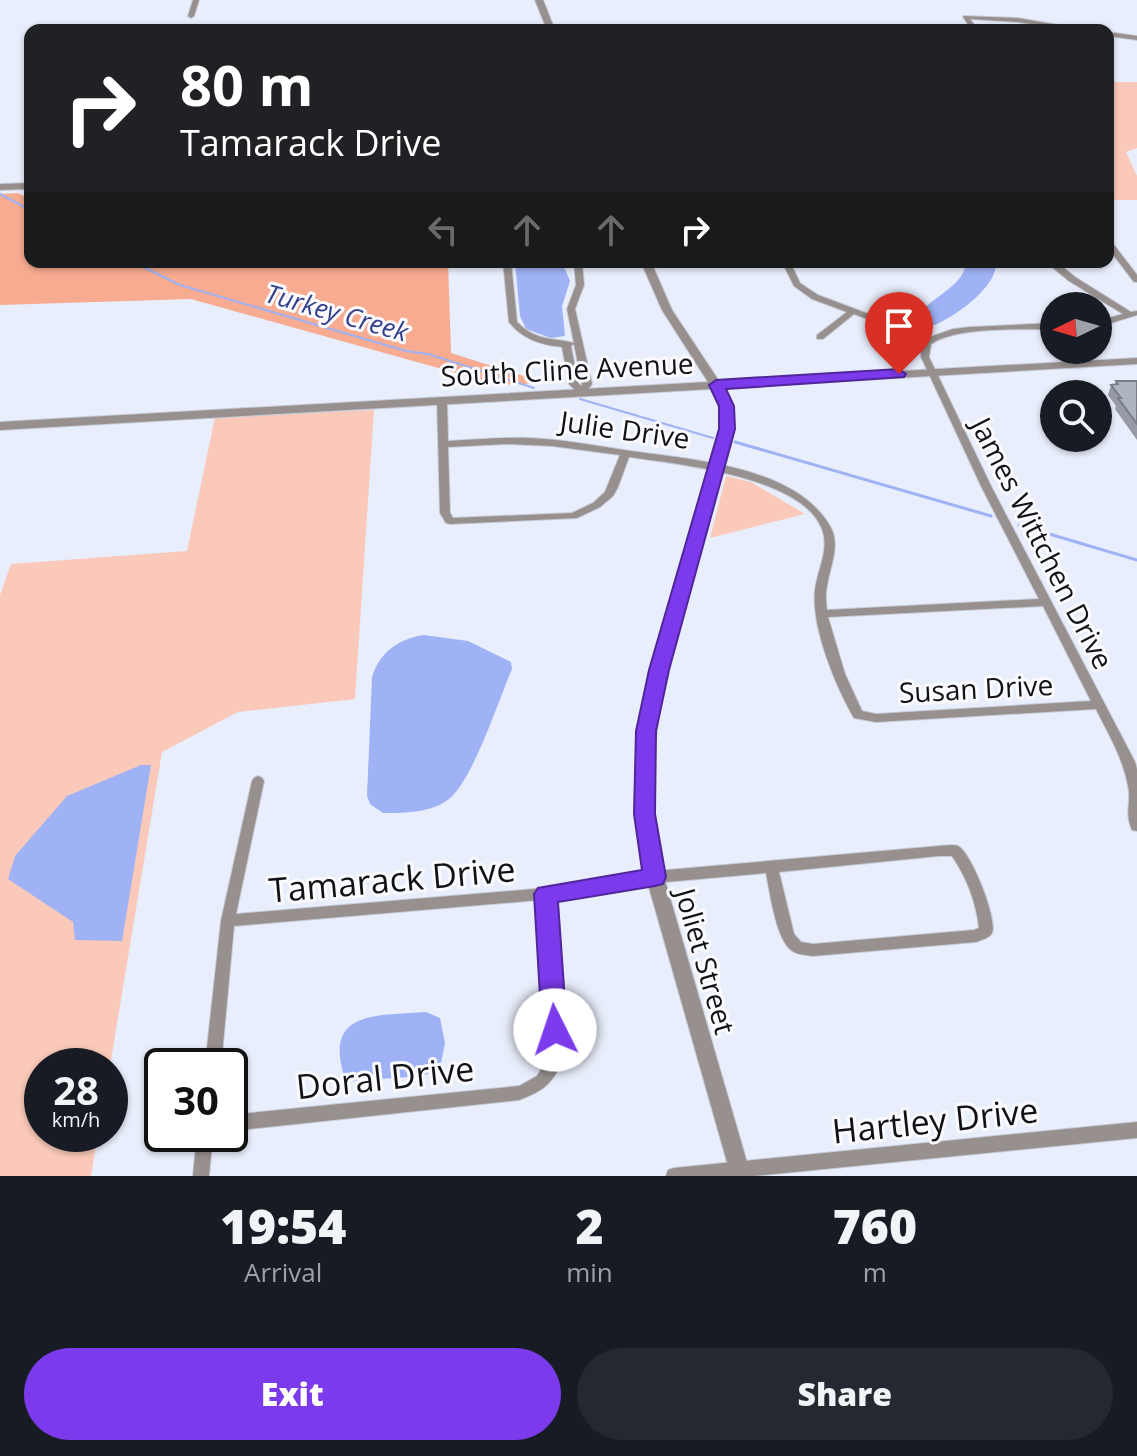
<!DOCTYPE html>
<html lang="en">
<head>
<meta charset="utf-8">
<style>
  :root { --surface:#171b24; --page:#242831; --text:#f1f3f6; --muted:#9ea1a6; --accent:#7c3aed }
  body { margin:0; font-family:"Open Sans",sans-serif; background:var(--page); color:var(--text); height:100vh; display:flex; flex-direction:column; font-size:30px; white-space:nowrap }
  * { box-sizing:border-box; margin:0 }
  p { font-size:26px; color:var(--muted) }
  .icon { flex:none; width:44px; height:44px; fill:none; stroke:currentColor; stroke-width:2; stroke-linecap:round; stroke-linejoin:round }
  .map { position:relative; height:1176px; overflow:hidden }
  .panel { display:flex; flex-direction:column; background:var(--surface); flex:1 }
  .panel>* { flex:none }
  .guide { position:absolute; left:24px; top:24px; width:1090px; height:244px; border-radius:16px; box-shadow:0 2px 6px #0004; background:#202124; color:#fff; overflow:hidden }
  .needle { width:52px; rotate:265deg }
  .fabs { position:absolute; left:1040px; top:292px; display:grid; gap:16px }
  .fabs a { display:grid; place-items:center; width:72px; height:72px; border-radius:50%; background:var(--surface); box-shadow:0 2px 6px #0004; font-size:40px }
  .speed { position:absolute; left:24px; top:1048px; display:flex; gap:16px; font-size:40px; font-weight:700; text-align:center }
  .speed>* { display:grid; place-content:center; width:104px; height:104px; border-radius:50%; background:var(--surface); box-shadow:0 2px 6px #0004; line-height:1 }
  .speed small { font-size:20px; font-weight:400 }
  .speed .limit { border:4px solid #111; border-radius:12px; background:#fff; color:#111 }
  .pin { position:absolute; display:grid; place-items:center; width:68px; height:68px; color:#fff; margin:-82px -34px; border-radius:50% 50% 50% 0; rotate:-45deg; box-shadow:0 0 8px #0007 }
  .pin .icon { rotate:45deg }
  .me { position:absolute; width:88px; margin:-44px; rotate:356deg; stroke-linejoin:round; filter:drop-shadow(0 0 6px #0008) }
  .turn { display:flex; align-items:center; gap:28px; height:168px; padding:0 24px; font-size:36px }
  .turn .icon { width:104px; height:104px; stroke-width:2.5 }
  .turn b { display:block; font-size:56px; line-height:68px }
  .lanes { display:flex; align-items:center; height:76px; padding:0 24px; background:#0003; justify-content:center; gap:40px; direction:ltr }
  .lanes .off { opacity:.35 }
  .eta { display:flex; justify-content:space-evenly; align-items:center; height:136px; text-align:center }
  .eta b { font-size:48px; font-weight:800; line-height:56px }
  .primary-button { display:flex; gap:16px; margin-top:auto; padding:16px 24px }
  .primary-button a { flex:1; height:92px; border-radius:48px; background:var(--accent); color:#fff; font-size:32px; font-weight:800; line-height:92px; text-align:center }
  .primary-button a+a { background:var(--page); color:var(--text) }
  .map>svg:first-child { display:block }
  .green { fill:#fac9b9 }
  .forest { fill:#f7ab90 }
  .water { fill:#9fb2f5 }
  .lines { fill:none; stroke-linecap:round; stroke-linejoin:round }
  .stream-far1 { stroke:#9fb2f5; stroke-width:2 }
  .stream { stroke:#9fb2f5; stroke-width:3 }
  .minor-casing { stroke:#c6cbd7; stroke-width:2 }
  .tertiary-casing { stroke:#c6cbd7; stroke-width:2 }
  .minor { fill:#97908e; fill-rule:evenodd }
  .tertiary { fill:#97908e; fill-rule:evenodd }
  .wall { fill:#969ba6 }
  .building { fill:#afb4c1; stroke:#7a7e87; stroke-width:2 }
  .route { fill:#7c3aed; stroke:#51269a; stroke-width:2 }
  .labels { text-anchor:middle; dominant-baseline:central; stroke-width:6; stroke-linejoin:round; paint-order:stroke }
  .far-water-label { font-size:26px; font-style:italic; fill:#32408d; stroke:#fbfbfe }
  .street-label { font-size:28px; fill:#101217; stroke:#fbfbfe }
  .near-street-label { font-size:34px; fill:#101217; stroke:#fbfbfe }
</style>
</head>
<body>
<div class="map">
<svg width="1137" height="1176" viewBox="0 0 1137 1176">
  <rect width="100%" height="100%" fill="#e9eefc"/>
  <path class="green" d="M1108 82H1137V148L1126 152 1137 176V200H1108Z
    M374 410 355 699 238 712 162 752 110 1066H42V1134H98L91 1176H0V595L11 564 187 551 215 417Z
    M726 476 751 482 805 514 710 538Z"/>
  <path class="forest" d="M18 193 30 199V262H448L451 353 546 383 499 385 191 299 0 305V194Z"/>
  <path class="water" d="M515 262H562L570 281 562 306 565 336 551 338 526 329 520 316Z
    M966 262H996C998 289 946 324 923 329L912 324C921 300 964 290 966 262Z
    M424 635 468 641 511 662 512 669C499 699 473 780 449 799 432 813 404 813 383 813L370 804 367 796 372 677C380 652 398 639 424 635Z
    M141 765H151L122 941 75 940 73 922 8 879 15 856 67 796Z
    M426 1012 440 1018 445 1043 440 1068 423 1076 352 1081 345 1079C322 1009 378 1016 426 1012Z"/>
  <g class="lines">
    <path class="stream-far1" d="M0 194 30 210
      M133 262 180 285 406 351 428 354 534 388
      M580 399 713 438"/>
    <path class="stream" d="M735 442 991 516
      M1019 525 1137 560"/>
    <g class="minor-casing">
      <path id="minor" d="M193 0H199L194 16 191 18 188 16Z
        M964 16 1018 18 1087 30H1072L1018 22 970 19 978 30H972L963 17Z
        M1108 32 1137 36V40L1108 36Z
        M1108 241H1111L1137 275V282H1134L1108 248Z
        M503 262H511L517 322C537 342 551 337 574 343L567 309 576 285 574 262H582L584 285 575 309 592 384 585 394H579L569 384 562 347C541 345 522 339 509 322ZM574 344 582 384 581 386 578 383 571 346Z
        M782 262H790L800 283 818 295 930 337 953 329 970 327 1054 323V329C1021 330 958 326 931 344L929 357 992 488 1135 762 1137 769V831L1132 830C1124 812 1132 803 1128 786 1123 758 1109 735 1096 709L876 722 854 718C836 687 811 627 815 590 817 572 827 555 824 536 813 477 677 464 629 457L618 487 613 496 600 507 577 518 450 524 446 523 440 513 437 400 442 397 447 400 448 441C474 440 501 437 528 438 562 439 596 446 631 451 693 460 795 466 830 526 841 545 830 566 827 586 825 594 826 602 827 610L1039 599 982 488 921 357V348L924 341 854 314 823 339H817V335L847 312 812 299 794 286ZM506 444 552 446 620 455 605 492 593 503 572 513 453 518 450 513 448 447ZM1043 606 1091 701 876 714 862 711 845 674 828 617Z
        M1052 263H1058L1075 277 1131 312 1137 311V315L1098 327V321L1123 314 1069 281 1052 267Z
        M258 776 262 778 264 781 236 914 546 888 655 871 939 846C944 846 953 844 958 846 971 852 998 920 992 933 990 938 981 940 976 942L813 956C807 955 799 955 794 952 776 943 770 892 766 873L655 883 553 899 564 1058C552 1084 545 1090 519 1100L230 1131V1115L519 1086 537 1076 548 1058 539 900 234 926 221 1066H205L221 921 252 781 254 778ZM939 856H952C967 878 976 902 979 928L974 930 813 944 801 942 794 934 779 872Z
        M1137 1122V1138L754 1176H666L668 1170 674 1168Z
        M197 1134H213L209 1176H193Z"/>
    </g>
    <g class="tertiary-casing">
      <path id="tertiary" d="M535 0H543L555 30H547Z
        M30 183V189L0 190V184Z
        M641 262H651L672 310 719 381 1137 358V364L723 388 734 416 732 442 681 614 661 700 655 743 653 787 656 831 664 877 751 1176H731L646 877C641 847 636 817 637 786 638 698 667 613 692 530 701 501 713 472 720 442L722 416 712 389 0 430V422L708 382 662 310Z"/>
    </g>
    <use href="#minor" class="minor"/>
    <use href="#tertiary" class="tertiary"/>
  </g>
  <path class="wall" d="M1116 381H1137V440L1115 409 1116 406 1108 395 1111 385 1115 384Z"/>
  <path class="building" d="M1116 381H1137V424L1118 398H1121L1111 385 1118 384Z"/>
  <path class="route" d="M899 369 906 374 904 377 726 389 734 406 735 429 669 670 656 731 655 814 666 877 663 884 655 886 558 902 567 1030 563 1038 555 1041 546 1038 542 1030 534 894 538 888 642 870 634 814 636 731 649 670 719 429V406L709 385 716 380Z"/>
  <g class="labels">
    <g class="far-water-label">
      <text transform="translate(337 312) rotate(16)">Turkey Creek</text>
    </g>
    <g class="street-label">
      <text transform="translate(567 369) rotate(-3)">South Cline Avenue</text>
      <text transform="translate(625 429) rotate(8)">Julie Drive</text>
      <text transform="translate(1043 543) rotate(63)">James Wittchen Drive</text>
      <text transform="translate(976 688) rotate(-3)">Susan Drive</text>
      <text transform="translate(706 961) rotate(74)">Joliet Street</text>
    </g>
    <g class="near-street-label">
      <text transform="translate(392 879) rotate(-5)">Tamarack Drive</text>
      <text transform="translate(385 1077) rotate(-6)">Doral Drive</text>
      <text transform="translate(935 1120) rotate(-6)">Hartley Drive</text>
    </g>
  </g>
</svg>
<div class="fabs">
<a><svg class="needle" viewBox="-14 -14 28 28"><path d="M0-13l5 13h-10z" fill="#e53935"/><path d="M0 13l5-13h-10z" fill="#9ea1a6"/></svg></a>
<a><svg class="icon" aria-label="search" viewBox="0 0 24 24"><circle cx="10" cy="10" r="6"/><path d="M15 15l6 6"/></svg></a>
</div>
<div class="speed"><div>28<small>km/h</small></div><div class="limit">30</div></div>
<div class="pin" style="left:899px;top:374px;background:#d93025"><svg class="icon" aria-label="arrive" viewBox="0 0 24 24"><path d="M6 21V4h12l-3 4 3 4H6"/></svg></div>
<svg class="me" style="left:555px;top:1030px" viewBox="-20 -20 40 40"><circle r="19" fill="#fff"/><path d="M0-13L10 11 0 6-10 11z" fill="#7c3aed"/></svg>
<div class="guide">
<div class="turn"><svg class="icon" aria-label="right" viewBox="0 0 24 24"><path d="M7 20v-9h11M14 6l5 5-5 5"/></svg><div><b>80 m</b>Tamarack Drive</div></div>
<div class="lanes"><svg class="icon off" aria-label="left" viewBox="0 0 24 24"><path d="M17 20v-9H6M10 6l-5 5 5 5"/></svg><svg class="icon off" aria-label="ahead" viewBox="0 0 24 24"><path d="M12 20V5M6 11l6-6 6 6"/></svg><svg class="icon off" aria-label="ahead" viewBox="0 0 24 24"><path d="M12 20V5M6 11l6-6 6 6"/></svg><svg class="icon" aria-label="right" viewBox="0 0 24 24"><path d="M7 20v-9h11M14 6l5 5-5 5"/></svg></div>
</div>
</div>
<section class="panel">
<div class="eta">
<div><b>19:54</b><p>Arrival</p></div>
<div><b>2</b><p>min</p></div>
<div><b>760</b><p>m</p></div>
</div>
<div class="primary-button"><a>Exit</a><a>Share</a></div>
</section>
</body>
</html>
